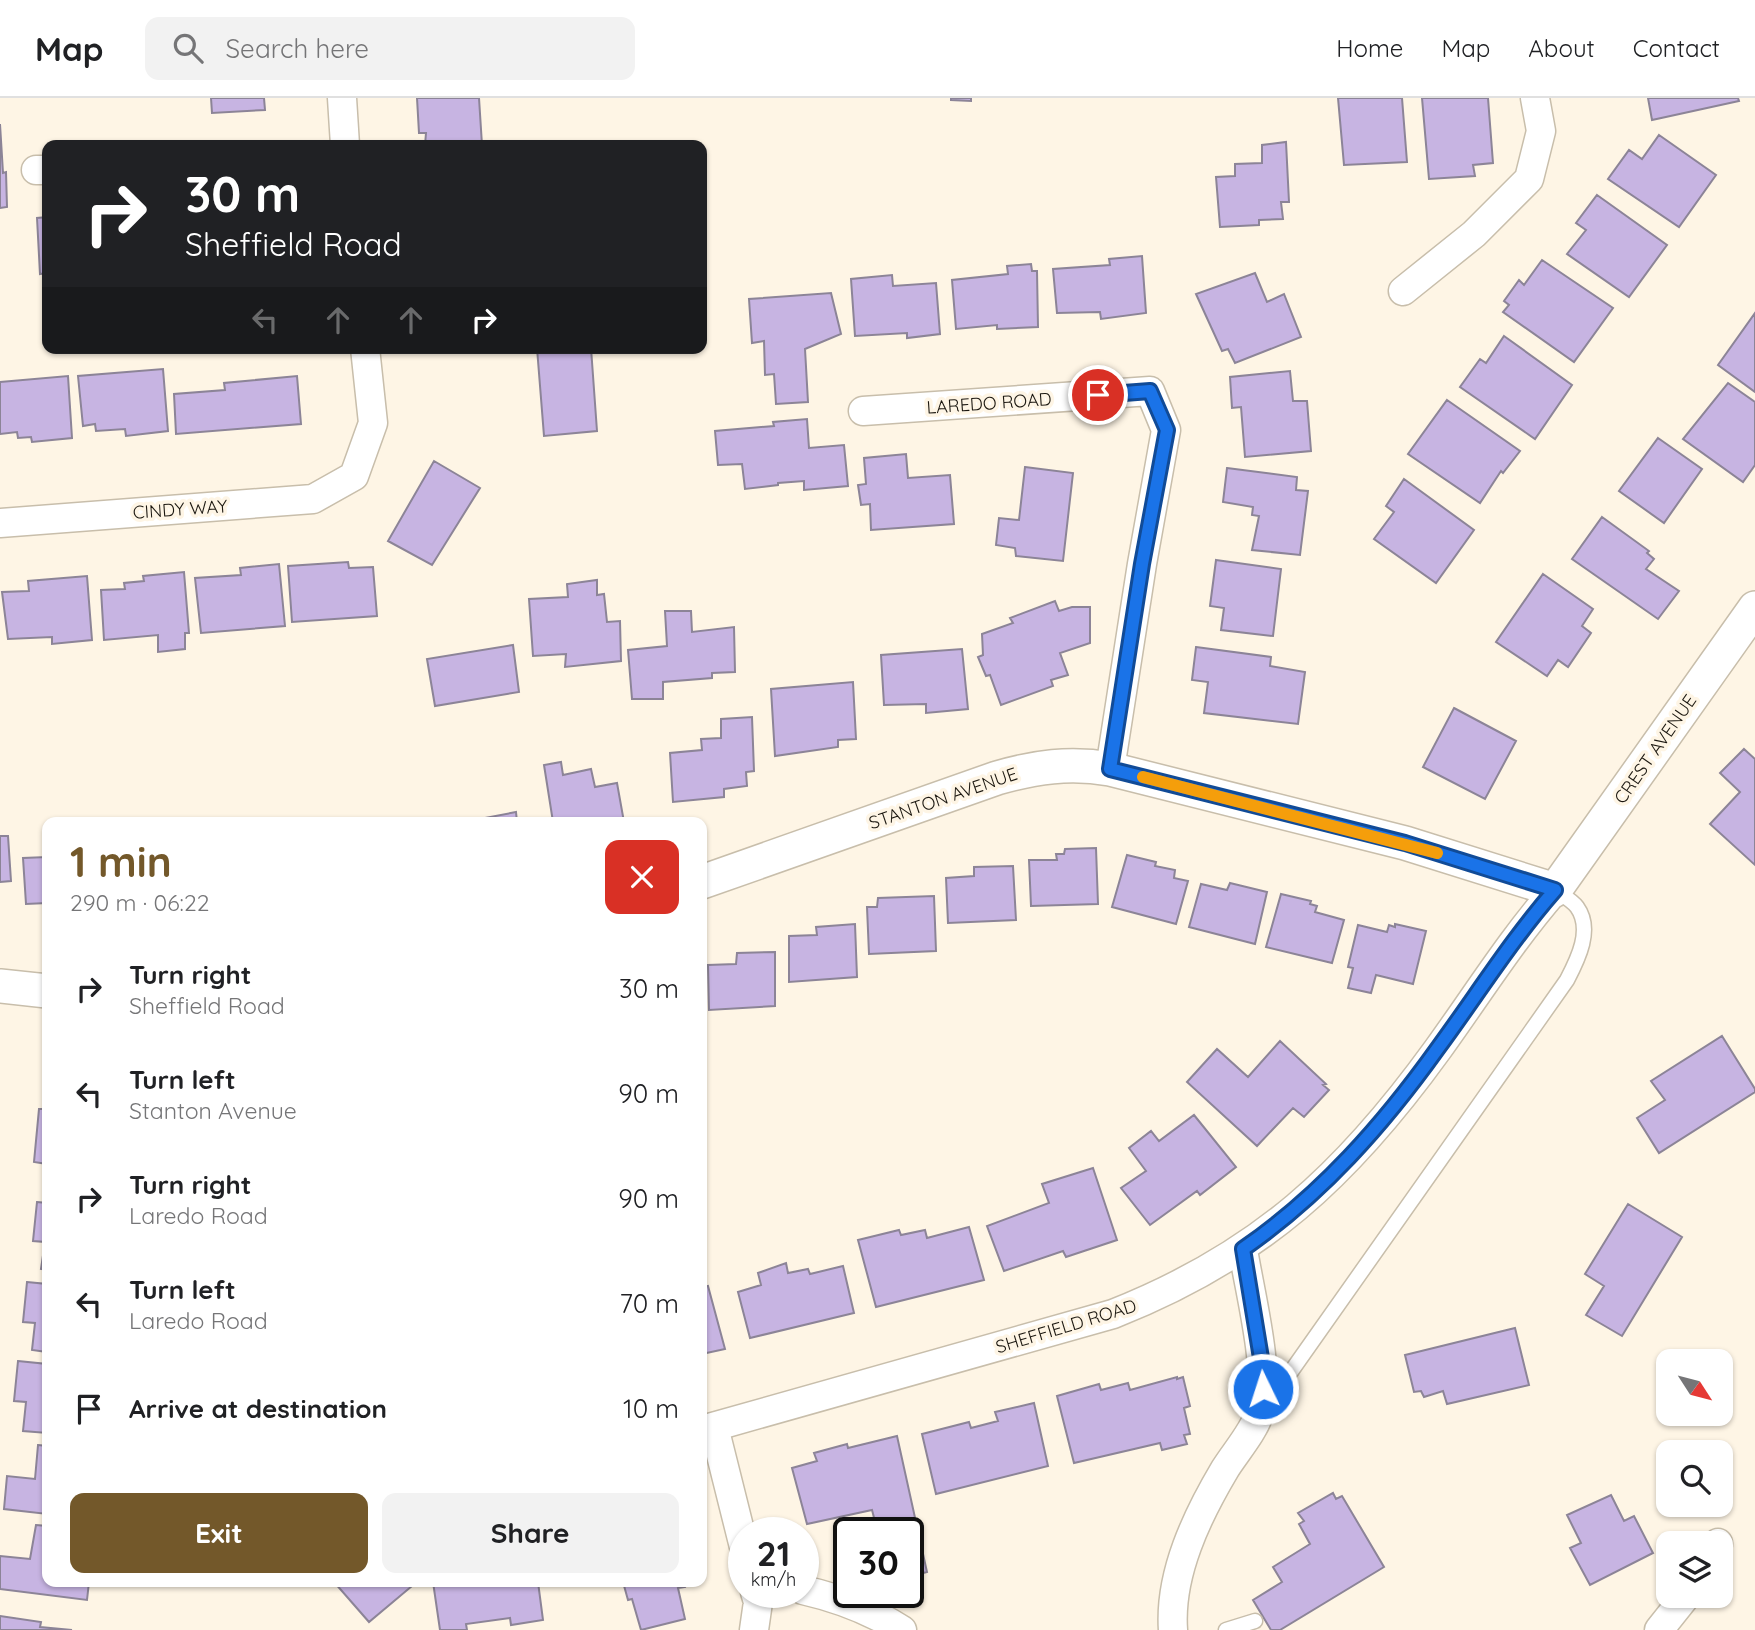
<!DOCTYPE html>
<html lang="en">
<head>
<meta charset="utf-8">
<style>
  :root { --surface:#fff; --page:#f2f2f2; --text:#202124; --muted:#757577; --line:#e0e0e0; --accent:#73582a }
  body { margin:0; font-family:Quicksand,sans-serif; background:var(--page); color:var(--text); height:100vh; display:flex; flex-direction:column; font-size:26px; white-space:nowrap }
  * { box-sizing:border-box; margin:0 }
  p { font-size:23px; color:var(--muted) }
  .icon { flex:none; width:38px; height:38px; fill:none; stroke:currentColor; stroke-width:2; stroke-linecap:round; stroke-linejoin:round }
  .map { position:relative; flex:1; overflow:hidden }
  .side { position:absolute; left:42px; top:719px; width:665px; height:770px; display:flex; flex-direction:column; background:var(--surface); border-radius:14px; box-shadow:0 2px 5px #0004 }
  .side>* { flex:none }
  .banner { position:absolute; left:42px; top:42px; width:665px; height:214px; border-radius:14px; box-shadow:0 2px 5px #0004; background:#202124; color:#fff; overflow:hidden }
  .needle { width:46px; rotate:126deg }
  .controls { position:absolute; left:1656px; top:1251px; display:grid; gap:14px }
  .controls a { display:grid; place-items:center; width:77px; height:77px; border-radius:14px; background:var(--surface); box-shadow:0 2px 5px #0004; font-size:35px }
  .speed { position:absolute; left:728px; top:1419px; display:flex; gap:14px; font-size:35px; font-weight:700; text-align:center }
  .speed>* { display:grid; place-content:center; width:91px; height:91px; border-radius:50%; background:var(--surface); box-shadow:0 2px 5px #0004; line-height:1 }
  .speed small { font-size:18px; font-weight:400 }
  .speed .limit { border:4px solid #111; border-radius:10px; background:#fff; color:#111 }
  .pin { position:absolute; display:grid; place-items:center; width:60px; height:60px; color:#fff; margin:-30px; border:4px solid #fff; border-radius:50%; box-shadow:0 2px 7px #0007 }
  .me { position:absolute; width:77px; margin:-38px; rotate:356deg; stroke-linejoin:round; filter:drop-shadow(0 0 5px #0008) }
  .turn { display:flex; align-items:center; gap:24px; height:147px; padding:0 28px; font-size:32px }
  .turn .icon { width:91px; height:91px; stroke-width:2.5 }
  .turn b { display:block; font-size:49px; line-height:60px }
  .lanes { display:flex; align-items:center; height:66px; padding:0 28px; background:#0003; justify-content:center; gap:35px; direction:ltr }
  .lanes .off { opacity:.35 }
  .round { display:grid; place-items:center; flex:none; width:74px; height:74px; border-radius:14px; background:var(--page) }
  .overview { display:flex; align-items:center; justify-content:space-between; height:119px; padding:0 28px }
  h1 { font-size:42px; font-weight:700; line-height:52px; color:var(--accent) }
  .primary-button { display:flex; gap:14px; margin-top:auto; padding:14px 28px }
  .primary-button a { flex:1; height:80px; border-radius:14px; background:var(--accent); color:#fff; font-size:28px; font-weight:700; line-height:80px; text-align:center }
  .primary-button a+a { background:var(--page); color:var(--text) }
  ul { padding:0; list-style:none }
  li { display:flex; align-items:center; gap:21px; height:105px; padding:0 28px }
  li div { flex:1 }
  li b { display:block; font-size:26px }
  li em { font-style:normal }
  header { display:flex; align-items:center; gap:42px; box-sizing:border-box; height:98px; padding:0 35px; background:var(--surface); border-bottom:2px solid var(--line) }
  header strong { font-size:33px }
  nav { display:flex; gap:38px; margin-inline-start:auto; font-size:24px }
  .search { width:490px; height:63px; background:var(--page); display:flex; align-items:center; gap:18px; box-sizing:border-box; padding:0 24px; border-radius:14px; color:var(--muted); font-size:26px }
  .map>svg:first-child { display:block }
  .building { fill:#c7b4e2; stroke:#8c8497; stroke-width:2 }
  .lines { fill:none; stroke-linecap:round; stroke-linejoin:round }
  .service-casing { stroke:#c8beab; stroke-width:17 }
  .minor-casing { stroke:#c8beab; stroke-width:31 }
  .tertiary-casing { stroke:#c8beab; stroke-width:36 }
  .service { stroke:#fff; stroke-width:14 }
  .minor { stroke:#fff; stroke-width:28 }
  .tertiary { stroke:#fff; stroke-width:33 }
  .route-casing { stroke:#114b97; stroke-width:18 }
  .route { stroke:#1a73e8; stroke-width:12 }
  .slow { stroke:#f59e0b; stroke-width:12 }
  .labels { text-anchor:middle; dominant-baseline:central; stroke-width:7; stroke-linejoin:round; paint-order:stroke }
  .street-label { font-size:18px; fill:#1a160f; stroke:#fef5e5 }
</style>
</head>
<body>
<header>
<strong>Map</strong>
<div class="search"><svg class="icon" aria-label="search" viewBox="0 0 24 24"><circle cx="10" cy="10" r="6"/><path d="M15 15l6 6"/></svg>Search here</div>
<nav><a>Home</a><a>Map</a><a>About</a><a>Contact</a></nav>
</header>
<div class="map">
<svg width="1755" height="1532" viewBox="0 0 1755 1532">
  <rect width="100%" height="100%" fill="#fef5e5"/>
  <path class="building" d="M211 0H264L265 12 212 15Z
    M417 0H479L482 47H425L426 35H419Z
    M951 0H971V3L951 2Z
    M1338 0H1402L1407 64 1344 67Z
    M1422 0H1488L1493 65 1473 67 1475 78 1429 81Z
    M1648 0H1738L1739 3 1652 22Z
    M0 26 3 75 6 74 7 109 0 110Z
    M1659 37 1716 77 1679 129 1608 81 1629 52 1642 61Z
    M1286 44 1289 104H1281L1283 121 1259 122V127L1220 129 1216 79 1235 78V66L1262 65V47Z
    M1597 97 1667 147 1629 199 1567 156 1586 132 1576 125Z
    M47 119V175L40 176 37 120Z
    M1142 158 1146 215 1101 221 1100 214 1057 215 1053 171 1110 167 1109 161Z
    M1542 162 1613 210 1574 264 1503 214 1509 207 1504 203 1519 182 1524 187Z
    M1031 166 1032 173H1037L1038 229 997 231V227L956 231 952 182 1008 176 1007 168Z
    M1255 175 1267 204 1284 196 1301 239 1235 265 1228 251 1222 253 1196 196Z
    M892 177 893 188 936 185 940 236 907 240V235L855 238 851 181Z
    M831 195 841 236 805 251 808 304 776 306 774 276 765 277 764 243 752 245 749 201Z
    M1755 215V294L1718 267Z
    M1504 238 1572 287 1535 341 1460 289 1480 261 1486 265Z
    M537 250H591L597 333 544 338Z
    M163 271 168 333 126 338 125 331 96 333 95 326 83 328 78 278Z
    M1290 273 1293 303H1307L1311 353 1245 359 1241 309 1232 310 1230 279Z
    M68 278 72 340 32 344 31 339 18 340 17 334 0 336V284Z
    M297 278 301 326 176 336 174 296 225 292 224 285Z
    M1728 285 1755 304V367L1743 384 1683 341Z
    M1447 302 1520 353 1503 375 1501 373 1480 405 1408 356Z
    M807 321 809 350 844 347 848 388 804 392V383L778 385V387L745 391 742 366 718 367 715 333 774 328 773 324Z
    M1658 340 1702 371 1664 425 1619 393Z
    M906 356 908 380 950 377 954 426 871 432 870 406 861 407 858 387 866 386 864 360Z
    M434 363 480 390 432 467 388 443Z
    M1025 369 1073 375 1063 463 1016 458 1015 450 996 447 999 420 1019 422Z
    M1227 370 1297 379 1296 392 1308 393 1300 457 1252 452 1259 418 1252 417 1253 409 1223 404Z
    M1404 381 1474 432 1436 485 1374 441 1394 414 1386 408Z
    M1602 419 1649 453 1647 455 1654 461 1646 471 1679 493 1658 521 1572 461Z
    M1216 462 1281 471 1273 538 1221 532 1224 510 1210 508Z
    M348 464 349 470 373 469 377 518 292 524 288 468Z
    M279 466 285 528 201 535 195 480 241 477 240 470Z
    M184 474 189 535H185V551L158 554V537L104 542 101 492 125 491 124 485 144 483 143 478Z
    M1543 476 1593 511 1582 528 1591 535 1568 569 1558 562 1547 578 1496 544Z
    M87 478 92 542 52 546V539L8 541 2 494 29 493 28 483Z
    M597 482V497L604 496 607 524 620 523 621 563 565 569 566 556 533 558 529 501 568 499 567 486Z
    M1055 503 1059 513 1072 509H1090V545L1060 555 1068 577 1051 582 1053 588 1001 607 990 577 986 578 978 559 983 557 982 536 1013 525 1010 520Z
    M665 513H691L692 534 734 529 735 574 712 575V580L663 584V601H632L628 552 667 548Z
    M513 547 519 594 435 608 427 561Z
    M1196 549 1271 559 1270 568 1305 574 1298 626 1204 615 1208 584 1192 582Z
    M962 551 968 611 926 615V606L884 607 881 557Z
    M853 584 856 641 838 642V649L775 658 771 591Z
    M1454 610 1516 643 1485 701 1423 669Z
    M752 619 754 673 746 674 747 688 724 691V699L673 704 670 655 702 652 701 641 721 640V621Z
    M1744 651 1755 661V767L1710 726 1740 694 1720 675Z
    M561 664 563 677 591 671 595 689 617 685 624 724H553L544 667Z
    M516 714 517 724H464Z
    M0 738H8L11 783 0 784Z
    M1096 750 1098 806 1031 808 1029 762H1057L1056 756H1064L1065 751Z
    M1127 757 1156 764 1155 768 1175 772 1174 780 1188 783 1176 826 1112 809Z
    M47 759V805L26 806 23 760Z
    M1013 768 1016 822 948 825 946 780 974 778V769Z
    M1230 785 1267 794 1255 846 1189 829 1201 786 1227 792Z
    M1281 796 1311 803 1310 806 1317 808 1315 814 1344 822 1332 865 1266 849Z
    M934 798 936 853 869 856 867 809H877L878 800Z
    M855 826 857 879 789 884V838L817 837 816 829Z
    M1395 826 1426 833 1413 886 1376 877 1371 895 1348 890 1353 870 1348 869 1358 827 1387 834 1389 827 1395 829Z
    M775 854V908L709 912 708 867 736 866 737 855Z
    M1722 938 1755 991V994L1659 1055 1637 1020 1665 1002 1651 983Z
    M1280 943 1326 986 1323 987 1329 992 1304 1019 1293 1010 1257 1048 1187 984 1217 951 1248 979Z
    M47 991V1066L34 1064 39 1011H45Z
    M1194 1017 1236 1069 1200 1097 1197 1093 1150 1127 1121 1090 1146 1073 1129 1050 1151 1033 1159 1043Z
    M1093 1070 1117 1142 1066 1159 1063 1153 1004 1173 987 1128 1049 1105 1042 1086Z
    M37 1104 47 1105V1172L41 1171 45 1144 33 1143Z
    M1628 1106 1682 1139 1622 1238 1586 1217 1604 1188 1585 1176Z
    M969 1129 984 1182 876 1209 858 1142 899 1132 901 1137 925 1132 927 1140Z
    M786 1165 788 1175 808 1171 810 1176 843 1168 854 1215 750 1240 738 1194 761 1187 758 1175Z
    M27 1184 47 1186V1254L32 1252 35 1225 23 1224Z
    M708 1188 725 1251 702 1256V1189Z
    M1515 1230 1529 1287 1447 1306 1443 1293 1424 1299 1421 1293 1414 1294 1405 1257Z
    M18 1263 47 1266V1335L23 1333 26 1304 14 1303Z
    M1177 1279V1281L1183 1279 1190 1308 1184 1310 1190 1336 1184 1337 1187 1346 1162 1352 1160 1345 1074 1365 1057 1298 1099 1286 1101 1292 1128 1285 1130 1292Z
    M1034 1305 1048 1368 936 1396 922 1336 969 1324 971 1330 998 1323 995 1314Z
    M897 1338 927 1474 908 1479V1435H878L872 1412 807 1426 792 1370 817 1363 814 1355 847 1346 848 1350Z
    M38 1347 47 1348V1416L4 1411 7 1378 35 1381Z
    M1333 1395 1336 1401 1342 1398 1384 1469 1280 1532H1271L1253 1502 1282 1484 1273 1469 1310 1446 1299 1426 1304 1423 1298 1415Z
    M1611 1397 1624 1423 1634 1418 1653 1455 1590 1487 1570 1450 1581 1445 1567 1417Z
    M36 1427 47 1428V1484H89L87 1502 0 1491V1458L30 1461Z
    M334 1484H408L412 1488 369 1524Z
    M433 1484H538L543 1522 511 1527 510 1520 466 1526 467 1532H440Z
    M623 1484H684L685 1489 678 1490 685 1521 641 1532 632 1501 628 1502Z
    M0 1518 41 1524 40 1529 72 1532H0Z"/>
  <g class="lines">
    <g class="service-casing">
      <path id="service" d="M1266 1309 1567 882C1578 861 1593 831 1577 809 1572 802 1562 797 1555 792
        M1226 1532 1255 1523"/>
    </g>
    <g class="minor-casing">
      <path id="minor" d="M342 0 345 47
        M36 72H47
        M1403 193 1474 136 1529 81 1541 33 1535 0
        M863 313 1150 293 1166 332 1142 466 1110 671
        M0 425 313 401 354 378 373 325 365 250
        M714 1329 744 1449
        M702 1332 1113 1216C1260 1158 1347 1077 1438 951 1477 897 1512 841 1555 792
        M1718 1446V1445
        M803 1492C838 1500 872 1513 902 1532
        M754 1532 758 1504 755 1494
        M1173 1532C1169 1476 1197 1418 1225 1371 1235 1355 1254 1333 1259 1316 1271 1273 1250 1197 1243 1151
        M1659 1532 1686 1498"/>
    </g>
    <g class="tertiary-casing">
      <path id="tertiary" d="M702 784 997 680C1035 669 1070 664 1110 671L1405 745 1555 792 1755 510
        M0 888 47 893"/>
    </g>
    <use href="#service" class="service"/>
    <use href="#minor" class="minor"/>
    <use href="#tertiary" class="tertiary"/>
  </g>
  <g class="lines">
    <g class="route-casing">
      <path id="route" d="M1098 297 1150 293 1167 332 1142 466 1110 671 1405 745 1555 792C1512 841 1477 897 1438 950 1383 1027 1321 1097 1243 1151L1262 1266 1263 1291"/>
    </g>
    <use href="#route" class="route"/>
    <path class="slow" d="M1143 679 1437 755"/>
  </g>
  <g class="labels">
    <g class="street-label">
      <text transform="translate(989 305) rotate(-4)">LAREDO ROAD</text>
      <text transform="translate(180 411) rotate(-4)">CINDY WAY</text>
      <text transform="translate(1655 651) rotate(-55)">CREST AVENUE</text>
      <text transform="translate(943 700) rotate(-19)">STANTON AVENUE</text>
      <text transform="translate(1066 1228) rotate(-17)">SHEFFIELD ROAD</text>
    </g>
  </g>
</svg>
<div class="controls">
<a><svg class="needle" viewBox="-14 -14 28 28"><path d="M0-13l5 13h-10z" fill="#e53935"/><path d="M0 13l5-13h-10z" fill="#757577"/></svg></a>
<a><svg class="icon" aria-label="search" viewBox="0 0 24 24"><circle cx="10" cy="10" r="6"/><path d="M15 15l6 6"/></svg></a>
<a><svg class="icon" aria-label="layers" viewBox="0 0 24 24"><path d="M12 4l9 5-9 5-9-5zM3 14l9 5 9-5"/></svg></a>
</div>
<div class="speed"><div>21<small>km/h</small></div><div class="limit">30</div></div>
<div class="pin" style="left:1098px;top:297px;background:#d93025"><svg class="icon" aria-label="arrive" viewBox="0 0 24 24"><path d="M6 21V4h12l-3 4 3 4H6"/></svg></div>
<svg class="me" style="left:1263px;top:1291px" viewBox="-20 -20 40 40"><circle r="17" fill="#1a73e8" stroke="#fff" stroke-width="3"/><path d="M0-11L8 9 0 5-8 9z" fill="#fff"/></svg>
<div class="banner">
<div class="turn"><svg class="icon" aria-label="right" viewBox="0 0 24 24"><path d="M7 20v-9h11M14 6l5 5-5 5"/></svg><div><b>30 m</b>Sheffield Road</div></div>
<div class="lanes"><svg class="icon off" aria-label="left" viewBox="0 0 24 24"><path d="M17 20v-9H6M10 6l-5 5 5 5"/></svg><svg class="icon off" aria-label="ahead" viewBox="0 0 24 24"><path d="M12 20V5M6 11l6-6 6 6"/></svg><svg class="icon off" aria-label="ahead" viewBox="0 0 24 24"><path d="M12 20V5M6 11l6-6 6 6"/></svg><svg class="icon" aria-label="right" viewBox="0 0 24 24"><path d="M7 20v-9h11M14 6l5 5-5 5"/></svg></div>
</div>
<section class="side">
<div class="overview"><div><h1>1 min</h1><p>290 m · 06:22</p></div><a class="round" style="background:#d93025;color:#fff"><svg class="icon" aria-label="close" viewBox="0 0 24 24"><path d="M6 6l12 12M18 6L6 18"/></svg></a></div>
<ul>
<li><svg class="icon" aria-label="right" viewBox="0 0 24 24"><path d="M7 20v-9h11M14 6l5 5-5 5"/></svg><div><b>Turn right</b><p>Sheffield Road</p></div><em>30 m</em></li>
<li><svg class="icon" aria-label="left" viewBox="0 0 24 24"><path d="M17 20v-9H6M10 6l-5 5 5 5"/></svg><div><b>Turn left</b><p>Stanton Avenue</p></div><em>90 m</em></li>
<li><svg class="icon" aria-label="right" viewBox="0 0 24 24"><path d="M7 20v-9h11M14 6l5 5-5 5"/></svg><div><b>Turn right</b><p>Laredo Road</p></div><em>90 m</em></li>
<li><svg class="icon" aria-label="left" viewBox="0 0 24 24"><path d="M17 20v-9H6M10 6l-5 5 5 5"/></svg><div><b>Turn left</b><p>Laredo Road</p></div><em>70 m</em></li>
<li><svg class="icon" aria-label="arrive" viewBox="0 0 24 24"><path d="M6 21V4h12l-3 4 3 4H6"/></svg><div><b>Arrive at destination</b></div><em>10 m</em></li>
</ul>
<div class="primary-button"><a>Exit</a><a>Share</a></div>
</section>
</div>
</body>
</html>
